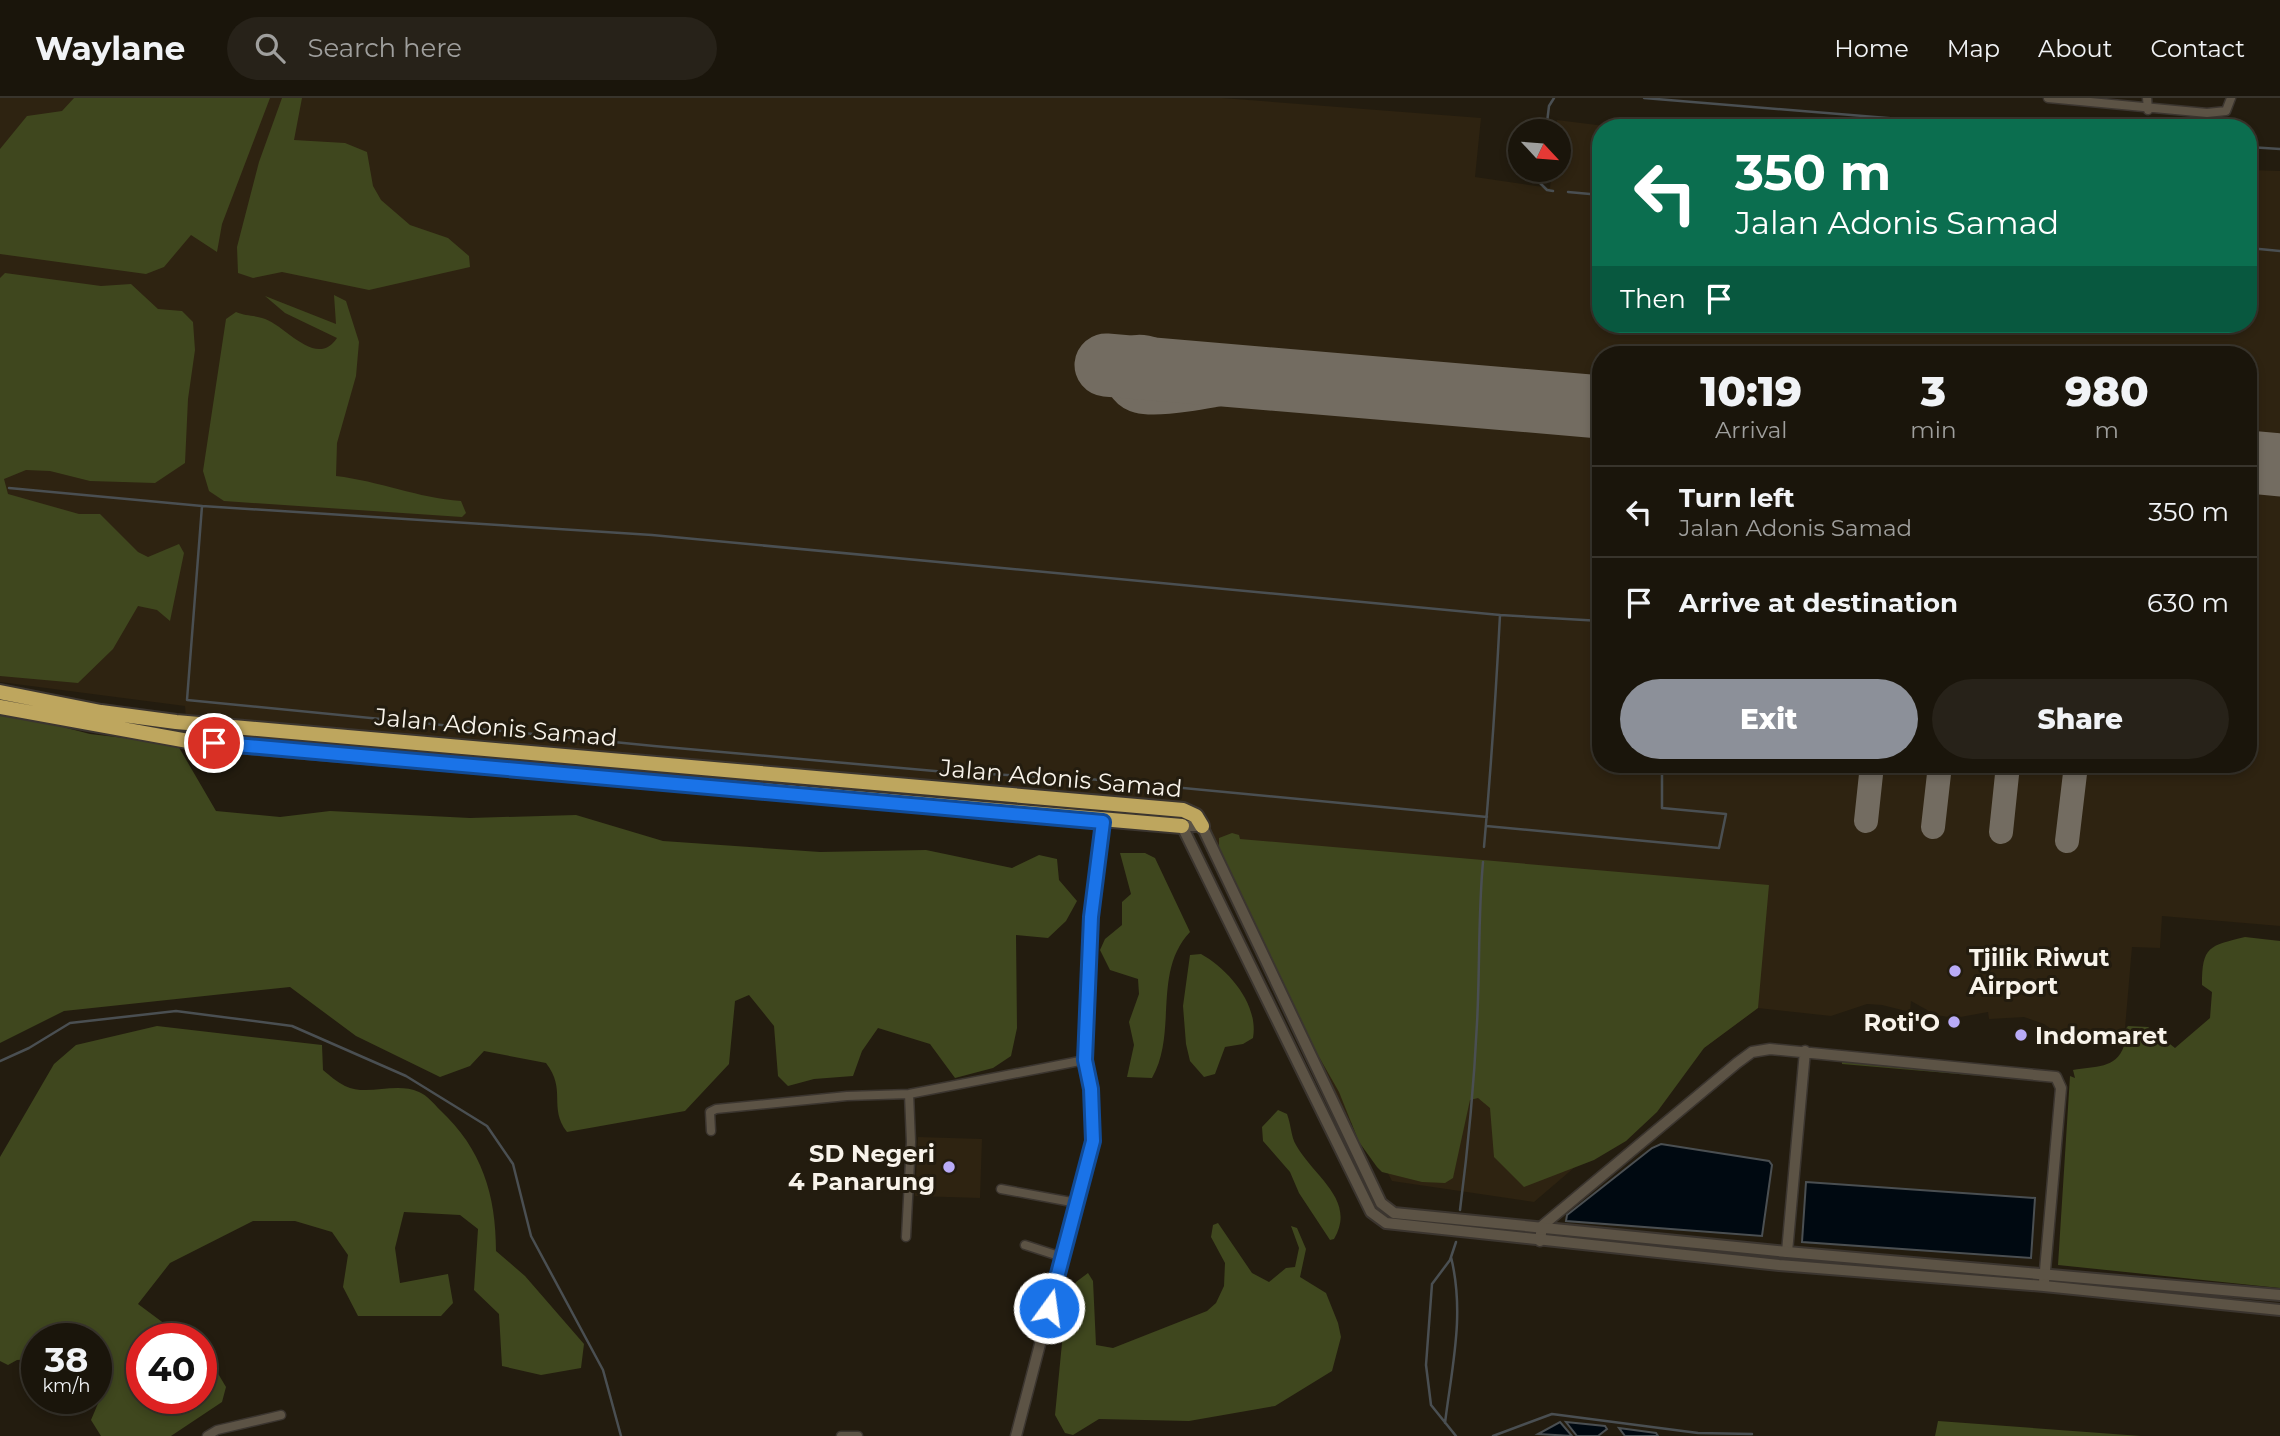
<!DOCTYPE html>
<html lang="en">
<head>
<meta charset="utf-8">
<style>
  :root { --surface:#1a150b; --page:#272219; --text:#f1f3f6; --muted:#9f9f9d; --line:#38342c; --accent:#8c9099 }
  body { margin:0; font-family:Montserrat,sans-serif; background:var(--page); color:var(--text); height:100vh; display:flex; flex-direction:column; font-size:26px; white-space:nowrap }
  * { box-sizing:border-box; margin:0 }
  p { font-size:23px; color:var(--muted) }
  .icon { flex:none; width:38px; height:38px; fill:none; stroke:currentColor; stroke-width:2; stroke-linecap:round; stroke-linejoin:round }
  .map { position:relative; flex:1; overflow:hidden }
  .details { position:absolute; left:1592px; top:248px; width:665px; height:427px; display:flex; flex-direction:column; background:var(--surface); border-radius:28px; box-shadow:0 4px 10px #0003,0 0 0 2px var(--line) }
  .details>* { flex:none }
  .hud { position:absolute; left:1592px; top:21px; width:665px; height:214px; border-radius:28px; box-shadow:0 4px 10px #0003,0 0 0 2px var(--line); background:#0b6e4f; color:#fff; overflow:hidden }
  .needle { width:46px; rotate:116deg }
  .buttons { position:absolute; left:1508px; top:21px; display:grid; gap:14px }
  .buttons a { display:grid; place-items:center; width:63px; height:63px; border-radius:50%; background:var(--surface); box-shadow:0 4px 10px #0003,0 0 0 2px var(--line); font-size:35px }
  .speed { position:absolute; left:21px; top:1225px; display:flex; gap:14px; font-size:35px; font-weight:700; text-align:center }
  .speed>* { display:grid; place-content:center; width:91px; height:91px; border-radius:50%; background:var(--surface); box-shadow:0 4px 10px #0003,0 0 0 2px var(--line); line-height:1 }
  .speed small { font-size:18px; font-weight:400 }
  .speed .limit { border:10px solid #d22; background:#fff; color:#111 }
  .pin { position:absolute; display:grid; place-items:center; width:60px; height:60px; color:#fff; margin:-30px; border:4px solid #fff; border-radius:50%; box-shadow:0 2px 7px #0007 }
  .me { position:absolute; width:77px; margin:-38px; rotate:14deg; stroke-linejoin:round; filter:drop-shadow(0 0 5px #0008) }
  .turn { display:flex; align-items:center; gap:24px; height:147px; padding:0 28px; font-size:32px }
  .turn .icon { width:91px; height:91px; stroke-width:2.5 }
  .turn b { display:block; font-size:49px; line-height:60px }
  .then { display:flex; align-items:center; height:66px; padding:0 28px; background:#0003; gap:14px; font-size:26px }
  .eta { display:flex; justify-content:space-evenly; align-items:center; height:119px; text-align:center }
  .eta b { font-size:42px; font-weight:800; line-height:49px }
  .cta { display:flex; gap:14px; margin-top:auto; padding:14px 28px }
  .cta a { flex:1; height:80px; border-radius:42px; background:var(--accent); color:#fff; font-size:28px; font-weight:800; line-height:80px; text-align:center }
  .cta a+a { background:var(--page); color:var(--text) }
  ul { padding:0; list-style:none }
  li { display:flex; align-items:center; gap:21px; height:91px; padding:0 28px; border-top:2px solid var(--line) }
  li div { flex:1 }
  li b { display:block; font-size:26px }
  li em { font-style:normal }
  header { display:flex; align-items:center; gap:42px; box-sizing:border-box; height:98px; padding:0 35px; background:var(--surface); border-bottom:2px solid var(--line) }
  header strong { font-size:33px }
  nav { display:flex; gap:38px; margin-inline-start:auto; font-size:24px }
  .search { width:490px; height:63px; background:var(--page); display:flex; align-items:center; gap:18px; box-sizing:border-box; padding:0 24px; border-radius:38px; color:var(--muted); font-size:26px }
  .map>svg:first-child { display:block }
  .built { fill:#2e2311; fill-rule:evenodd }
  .green { fill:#3f471e }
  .water { fill:#000911; stroke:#4a4f52; stroke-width:2 }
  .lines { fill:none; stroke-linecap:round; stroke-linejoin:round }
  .stream { stroke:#4a4f52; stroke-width:2.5 }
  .taxiway { stroke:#736c61; stroke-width:24 }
  .runway { stroke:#736c61; stroke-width:63 }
  .minor-casing { stroke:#3b352f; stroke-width:11 }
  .tertiary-casing { stroke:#3b352f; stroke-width:13 }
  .secondary-casing { stroke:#3b352f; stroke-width:14 }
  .trunk-casing { stroke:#3b352f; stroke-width:18 }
  .minor { stroke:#5c5345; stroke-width:8 }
  .tertiary { stroke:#5c5345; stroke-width:10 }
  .secondary { stroke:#5c5345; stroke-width:10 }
  .trunk { stroke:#bea65e; stroke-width:14 }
  .route-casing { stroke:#114b97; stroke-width:18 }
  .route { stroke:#1a73e8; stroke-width:12 }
  .poi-dot { fill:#b9abf7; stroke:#231c0f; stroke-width:2.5 }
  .labels { text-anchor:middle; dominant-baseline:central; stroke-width:6; stroke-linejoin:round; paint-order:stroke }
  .street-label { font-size:24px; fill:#f8f3ea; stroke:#231c0f }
  .poi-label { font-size:24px; font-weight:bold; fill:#f8f3ea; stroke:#231c0f; text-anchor:start }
</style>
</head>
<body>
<header>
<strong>Waylane</strong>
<div class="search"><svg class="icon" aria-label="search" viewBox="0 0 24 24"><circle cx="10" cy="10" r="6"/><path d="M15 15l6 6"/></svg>Search here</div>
<nav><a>Home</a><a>Map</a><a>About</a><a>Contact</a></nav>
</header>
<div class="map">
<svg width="2280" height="1338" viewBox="0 0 2280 1338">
  <rect width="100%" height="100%" fill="#231c0f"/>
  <path class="built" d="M0 0H1222L1481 20 1475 79 1550 90 1552 72H1559L1557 22 1621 30H1601V226H2249V72L2280 73V828L2162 818 2160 850 2132 849 2124 942 2074 937 2067 942 2044 926 2024 919 1989 921 1988 914 1955 920 1936 917 1911 903 1910 914 1882 907 1867 906 1831 918 1758 910 1704 950 1638 1015 1534 1104 1392 1083 1361 1025 1348 1024 1192 707 186 620 185 608 0 584ZM1601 257H2249V667H1601Z
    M918 1039 982 1041 980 1100 915 1098Z"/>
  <path class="green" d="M74 0H270L222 126 217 154 191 137 164 169 146 176 0 156V51L27 18 62 13Z
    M282 0H302L294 42 345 45 367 54 373 88 381 102 410 127 448 140 469 158 470 169 369 192 282 174 253 180 238 175 237 149 259 64Z
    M5 175 101 188 131 186 158 211 182 213 193 224 195 252 188 301 185 365 155 385 90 383 50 373 26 372 4 381 8 396 79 416H100L138 454 148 459 179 446 184 455 170 523 157 512 138 508 113 551 78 585 0 578V180Z
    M334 197 346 203 359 244 356 278 337 345 336 378C379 383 418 400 461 403L466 415 462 419 224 403 209 393 203 373 226 221 236 214C245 218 252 217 262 220 284 225 316 272 337 240L285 215 265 198 336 226Z
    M0 617 28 620 90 636 177 646 216 713 280 719 330 713 470 720 576 717 663 743 820 754 926 752 1012 770 1039 757 1057 761 1059 782 1077 803 1066 823 1048 840 1016 837 1017 930 1011 958 993 970 955 980 930 946 878 930 862 953 853 978 814 981 788 988 778 978 774 928 749 897 735 903 729 966 685 1013 567 1034C548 1009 567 992 546 965L484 953 470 968 440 979 356 938 290 889 64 913 0 945Z
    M1232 735 1239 737 1240 741 1769 787 1758 910 1704 950 1657 1014 1626 1043 1594 1062 1524 1089 1494 1059 1490 1010 1478 1000 1470 1002 1453 1080 1445 1085 1422 1084 1382 1074 1377 1069 1359 1044 1339 994 1306 936 1219 754V740Z
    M1120 755H1145L1155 760 1190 834C1152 874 1178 935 1152 980L1127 979 1134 947 1129 924 1139 896 1138 881 1110 872 1100 852 1105 841 1122 827V804L1131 796Z
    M2245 839 2280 843V1190L2058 1167 2070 978 2075 980 2073 972C2095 968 2116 971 2124 948L2120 938 2128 928 2148 929 2175 950 2210 920 2212 894 2202 887C2202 848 2209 848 2245 839Z
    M1201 856C1228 871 1259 906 1253 940L1243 946 1225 949 1215 976 1204 979 1190 963 1186 946 1183 908 1190 857Z
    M157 928 322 947 323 972C329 977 337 984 345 988 368 999 395 983 419 994 427 997 434 1006 440 1012 482 1051 496 1097 496 1153L525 1178 584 1246 581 1270 541 1277 502 1268 499 1216 474 1192 478 1131 460 1117 404 1114 395 1150 400 1185 448 1176 453 1205 441 1218H358L343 1189 348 1157 332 1134 295 1123H253L170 1165 138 1206 185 1241H142V1300H201V1252L207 1257 226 1289 222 1304 171 1338H101L91 1322 102 1296 96 1281V1241H37V1261L17 1262 8 1267 0 1263V1059L54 966 76 947Z
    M1842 960 2052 981V984L1842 966Z
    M1278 1012 1287 1016C1291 1026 1291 1039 1296 1047 1314 1079 1357 1102 1334 1141L1330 1142 1299 1095 1290 1074 1263 1043 1262 1029Z
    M1218 1125 1252 1175 1269 1184 1286 1170 1295 1169 1299 1150 1291 1128 1297 1130 1306 1151 1300 1179 1326 1195 1338 1225 1341 1239 1332 1273 1275 1308 1189 1323 1099 1321 1073 1337 1065 1335 1055 1317 1062 1245 1076 1184 1088 1175 1093 1183 1096 1247 1113 1250 1207 1213 1216 1205 1224 1188 1225 1165 1211 1139 1213 1127Z
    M1938 1323 2141 1338H1935Z"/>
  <path class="water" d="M1661 1046 1769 1063 1772 1067 1762 1138 1566 1123 1567 1117 1652 1050Z
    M1806 1084 2035 1100 2031 1160 1802 1144Z
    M1560 1324 1572 1338 1538 1336Z
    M1566 1324 1605 1328 1607 1331 1598 1338H1577Z
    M1619 1330 1656 1335 1658 1338H1625Z"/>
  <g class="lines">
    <path class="stream" d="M1644 0 2009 30
      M1546 33 1549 8 1554 0
      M2249 49 2280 51
      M1542 72 1540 85 1547 92 1553 93
      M1568 94 1601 97
      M2249 150 2280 153
      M9 390 202 408
      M1500 517 1601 523
      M1486 728 1719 750 1726 716 1662 710V667
      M1484 749C1491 671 1496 594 1500 517L652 437 202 408 187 602 654 648 946 674 1089 681 1487 719
      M0 963 29 950 70 925 176 913 292 928 406 978 487 1028 513 1066 531 1138 603 1272 621 1338
      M1460 1112C1468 1050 1474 987 1477 925 1480 871 1478 818 1483 764
      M1445 1325C1452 1268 1465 1216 1451 1159
      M1456 1338 1431 1307 1426 1267 1432 1186 1450 1162 1456 1144
      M1493 1338 1552 1316 1698 1335 1752 1336"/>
    <path class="taxiway" d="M1168 272 1155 252C1145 248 1134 247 1124 253 1117 258 1114 268 1115 276 1117 289 1125 300 1138 303 1166 311 1253 288 1286 283
      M2249 365 2265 366
      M1866 723 1872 667
      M1933 729 1940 667
      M2001 734 2008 667
      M2067 743 2076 667"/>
    <path class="runway" d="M1106 267 1601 309
      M2249 364 2280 367"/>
    <g class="minor-casing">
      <path id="minor" d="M2048 0 2207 15 2226 13 2231 0
        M2147 0 2148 12
        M711 1033 710 1014 716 1011 847 998 909 996 1085 962
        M1001 1091 1077 1105
        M906 1139 911 1044 909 996
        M1025 1147 1062 1159
        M207 1338 217 1332 281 1317
        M841 1338H858"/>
    </g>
    <g class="tertiary-casing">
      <path id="tertiary" d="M1540 1143 1542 1128 1737 965 1752 954 1770 951 2056 979 2061 990 2060 1001 2044 1184
        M1787 1154 1805 953
        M1016 1338 1093 1043 1091 991 1085 962 1092 819 1103 724"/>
    </g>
    <g class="secondary-casing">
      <path id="secondary" d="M2280 1197 1787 1154 1394 1115 1381 1105 1202 728H1182L1371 1114 1386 1125 1779 1167 2044 1188 2280 1212"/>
    </g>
    <g class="trunk-casing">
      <path id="trunk" d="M0 594 101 614 176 624 1183 712 1196 718 1202 728
        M0 609 188 643 1182 728"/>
    </g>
    <use href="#minor" class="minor"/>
    <use href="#tertiary" class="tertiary"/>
    <use href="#secondary" class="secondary"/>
    <use href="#trunk" class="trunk"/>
  </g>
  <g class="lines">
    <g class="route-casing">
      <path id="route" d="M214 645 1103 724 1091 819 1085 962 1091 991 1093 1043 1049 1210"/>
    </g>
    <use href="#route" class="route"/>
  </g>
  <g class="poi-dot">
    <circle cx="1955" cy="873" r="7"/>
    <circle cx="1954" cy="924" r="7"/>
    <circle cx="2021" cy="937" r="7"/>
    <circle cx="949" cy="1069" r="7"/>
  </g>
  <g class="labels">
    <g class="street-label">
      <text transform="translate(496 629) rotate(5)">Jalan Adonis Samad</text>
      <text transform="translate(1061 680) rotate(5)">Jalan Adonis Samad</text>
    </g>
    <g class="poi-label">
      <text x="1969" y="859">Tjilik Riwut<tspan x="1969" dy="28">Airport</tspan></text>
      <text x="1940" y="924" text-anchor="end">Roti'O</text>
      <text x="2035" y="937">Indomaret</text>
      <text x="935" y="1055" text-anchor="end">SD Negeri<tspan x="935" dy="28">4 Panarung</tspan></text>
    </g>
  </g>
</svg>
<div class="buttons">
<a><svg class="needle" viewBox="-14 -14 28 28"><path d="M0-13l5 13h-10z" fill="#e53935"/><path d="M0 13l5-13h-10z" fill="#9f9f9d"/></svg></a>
</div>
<div class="speed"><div>38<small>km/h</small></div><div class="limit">40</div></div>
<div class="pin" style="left:214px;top:645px;background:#d93025"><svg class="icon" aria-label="arrive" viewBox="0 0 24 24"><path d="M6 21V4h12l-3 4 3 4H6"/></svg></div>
<svg class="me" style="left:1049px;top:1210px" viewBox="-20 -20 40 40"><circle r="17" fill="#1a73e8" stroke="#fff" stroke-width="3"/><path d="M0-11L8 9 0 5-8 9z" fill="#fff"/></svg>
<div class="hud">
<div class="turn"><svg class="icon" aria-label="left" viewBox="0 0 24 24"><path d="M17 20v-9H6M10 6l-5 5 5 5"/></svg><div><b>350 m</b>Jalan Adonis Samad</div></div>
<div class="then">Then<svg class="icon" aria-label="arrive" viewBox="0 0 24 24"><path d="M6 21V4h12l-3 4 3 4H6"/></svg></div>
</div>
<section class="details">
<div class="eta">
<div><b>10:19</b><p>Arrival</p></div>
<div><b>3</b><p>min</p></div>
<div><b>980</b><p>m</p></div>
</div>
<ul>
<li><svg class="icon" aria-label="left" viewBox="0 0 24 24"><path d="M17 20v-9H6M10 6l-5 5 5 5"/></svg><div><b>Turn left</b><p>Jalan Adonis Samad</p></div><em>350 m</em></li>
<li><svg class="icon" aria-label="arrive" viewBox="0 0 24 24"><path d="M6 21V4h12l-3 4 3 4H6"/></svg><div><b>Arrive at destination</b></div><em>630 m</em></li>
</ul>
<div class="cta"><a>Exit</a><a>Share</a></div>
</section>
</div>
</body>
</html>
